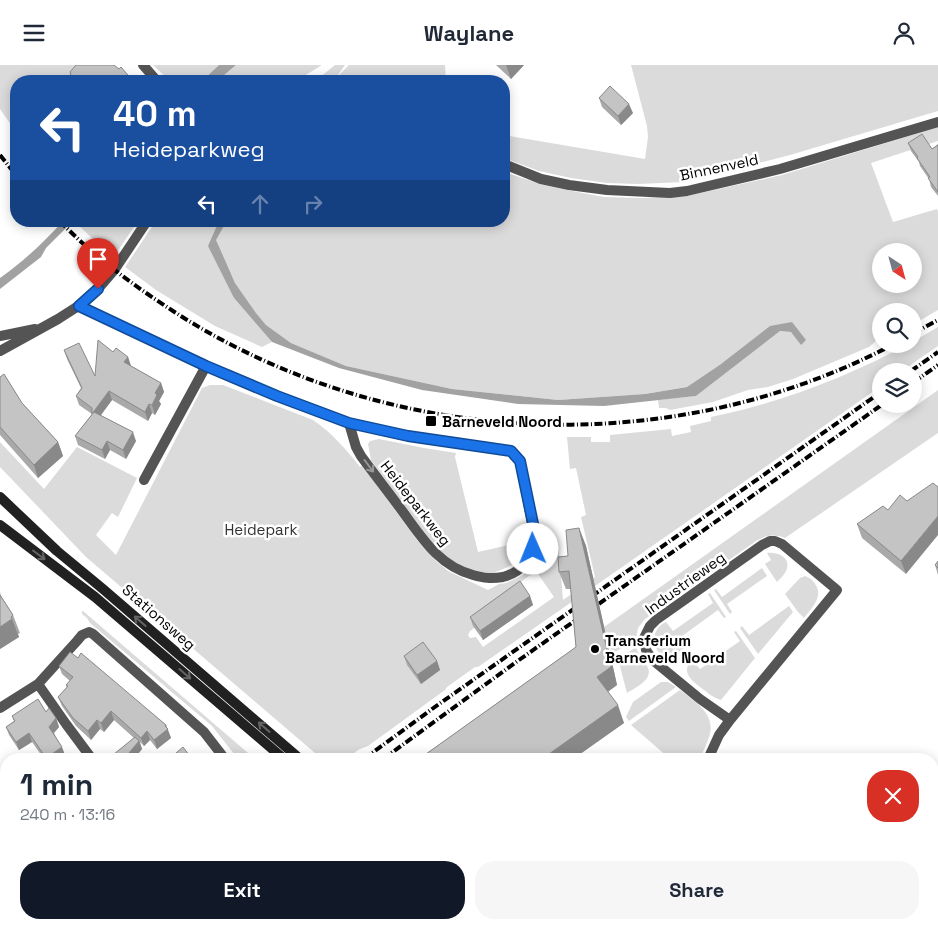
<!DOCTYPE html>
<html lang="en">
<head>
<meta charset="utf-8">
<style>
  :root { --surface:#fff; --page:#f6f6f7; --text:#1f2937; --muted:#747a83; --accent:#111827 }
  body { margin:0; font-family:"Space Grotesk",sans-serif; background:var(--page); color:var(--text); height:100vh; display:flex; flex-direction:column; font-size:19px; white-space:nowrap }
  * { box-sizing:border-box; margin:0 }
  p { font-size:16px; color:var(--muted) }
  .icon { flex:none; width:28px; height:28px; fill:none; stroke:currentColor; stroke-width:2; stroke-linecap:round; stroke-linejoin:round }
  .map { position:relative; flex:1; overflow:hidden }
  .side { position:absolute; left:0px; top:688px; width:939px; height:176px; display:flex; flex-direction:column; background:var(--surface); border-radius:20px 20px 0 0; box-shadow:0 2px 12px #0003 }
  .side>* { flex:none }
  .banner { position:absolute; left:10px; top:10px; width:500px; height:152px; border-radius:20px; box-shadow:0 2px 12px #0003; background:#1a4fa0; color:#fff; overflow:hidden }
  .needle { width:32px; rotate:144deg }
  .fabs { position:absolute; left:872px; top:178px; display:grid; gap:10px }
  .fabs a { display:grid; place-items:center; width:50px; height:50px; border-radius:50%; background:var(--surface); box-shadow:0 2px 12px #0003; font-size:25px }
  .pin { position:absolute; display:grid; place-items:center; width:42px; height:42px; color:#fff; margin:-51px -21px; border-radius:50% 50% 50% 0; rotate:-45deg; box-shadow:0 0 5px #0007 }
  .pin .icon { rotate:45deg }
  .me { position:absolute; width:55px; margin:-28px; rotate:359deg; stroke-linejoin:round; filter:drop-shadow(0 0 4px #0008) }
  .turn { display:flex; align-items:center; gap:18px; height:105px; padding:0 20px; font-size:22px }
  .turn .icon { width:65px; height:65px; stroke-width:2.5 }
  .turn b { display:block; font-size:35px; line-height:42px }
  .lanes { display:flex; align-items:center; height:48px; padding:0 20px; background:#0003; justify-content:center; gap:25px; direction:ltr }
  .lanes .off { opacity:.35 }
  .round { display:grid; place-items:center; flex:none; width:52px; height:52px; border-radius:20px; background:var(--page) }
  .head { display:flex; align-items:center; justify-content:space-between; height:85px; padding:0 20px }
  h1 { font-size:30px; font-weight:700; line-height:38px }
  .action { display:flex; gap:10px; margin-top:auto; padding:10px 20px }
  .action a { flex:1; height:58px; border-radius:20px; background:var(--accent); color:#fff; font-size:20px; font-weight:700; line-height:58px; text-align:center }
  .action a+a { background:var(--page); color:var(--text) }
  header { display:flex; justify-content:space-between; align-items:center; height:65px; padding:0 20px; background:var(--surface); font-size:22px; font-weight:700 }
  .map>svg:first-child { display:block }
  .green { fill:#dbdbdb; fill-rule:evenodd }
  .water { fill:#a2a2a2 }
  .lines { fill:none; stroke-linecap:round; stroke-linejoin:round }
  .minor { stroke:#545454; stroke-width:10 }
  .tertiary { stroke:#545454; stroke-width:10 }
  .secondary { stroke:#212121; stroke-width:10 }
  .rail { stroke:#000; stroke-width:4; stroke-dasharray:8 2.5 1 2.5; stroke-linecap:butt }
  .wall { fill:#a9a9a9 }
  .shaded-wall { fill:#898989 }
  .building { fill:#c4c4c4; stroke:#898989 }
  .oneway { stroke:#989898 }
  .oneway2 { stroke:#646464 }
  .route-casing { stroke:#114b97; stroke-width:12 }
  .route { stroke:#1a73e8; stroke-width:9 }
  .poi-dot { fill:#000; stroke:#fff; stroke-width:2 }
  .labels { text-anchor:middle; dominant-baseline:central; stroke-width:5; stroke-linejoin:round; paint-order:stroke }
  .street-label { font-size:15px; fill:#000; stroke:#fff }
  .poi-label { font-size:15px; font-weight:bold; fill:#000; stroke:#fff; text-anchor:start }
  .park-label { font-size:15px; fill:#323232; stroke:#fff }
</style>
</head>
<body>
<header><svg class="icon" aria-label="menu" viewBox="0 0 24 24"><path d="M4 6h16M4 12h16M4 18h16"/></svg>Waylane<svg class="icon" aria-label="person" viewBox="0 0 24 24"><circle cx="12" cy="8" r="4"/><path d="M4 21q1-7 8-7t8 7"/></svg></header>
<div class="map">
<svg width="938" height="863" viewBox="0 0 938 863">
  <rect width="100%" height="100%" fill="#fff"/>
  <path class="green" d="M0 0H80L73 11 68 16H16V67L0 44Z
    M153 0H219L202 16H170Z
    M236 0H322L296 16H217Z
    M335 0H345L335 14 349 0H445L446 16H312L324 9Z
    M631 0H938V46L790 90 684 117 638 119 607 118 571 113 539 106 504 93V70L645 94 648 72 647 61Z
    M938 62V76L871 98 893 157 937 144 938 147V245L914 259V246H881V274L877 275 869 282 793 314 768 322 748 325 713 337 670 345 666 343H659L658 335 696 331 780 266 791 267 792 257 721 299 687 322 645 329 558 335 452 324 346 301 291 278 266 260 256 248 235 218 231 209 234 233 272 277 262 282 215 261 156 225 125 202 156 156H504V107L540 119 567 125 604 132 642 133 687 131 782 110ZM881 186H914V219H881Z
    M74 156H138L113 193Z
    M938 262V281L902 306H881V321L595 521 593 513 595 512 581 452 586 450 576 403 570 404 567 372H591V377H610V370L671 364 672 371 691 367 690 361 711 356V352C780 338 847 312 909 279H914V276Z
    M210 320H223L313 355C332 368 346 384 360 402L362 400 417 475 436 496 448 506 488 525 499 519 506 518 523 510 537 495 542 488 543 480 545 478 548 476H558L563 535 576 526V534L478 602H475L447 622 445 625 368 681 358 685 347 694H322L86 492 0 402V377L44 424 77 382 137 413 118 452 112 448 96 470 116 490 202 323ZM536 506 554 532 483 582 476 572 470 573 468 570 470 566 474 563 496 535Z
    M938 325V368L785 473C774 469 766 470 756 476L645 554 638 563 636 573 611 590 604 562Z
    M379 374 424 383 456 388 455 392 478 487 527 476 525 484 517 496 508 502 493 508H486L466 503 455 497 443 490 426 470 371 395 368 379 370 376Z
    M767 488C776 487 790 491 787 503 786 508 781 513 777 517L765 499 771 495Z
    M762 503 767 511 727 539 732 547 730 549 714 525 716 524 722 532Z
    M805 511C810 513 812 514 815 519 824 531 812 543 804 553L798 547 785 529 800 513Z
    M710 528 726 552 724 553 718 545 678 574 684 584 670 592C655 592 649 573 659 562 661 560 663 558 666 557L673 566 713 538 708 529Z
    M789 541 793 547 758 589 740 563 742 561 749 570Z
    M82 546H83L255 694H238L212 661 90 558 87 553 82 549Z
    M736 566 755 593 721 635C713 633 707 627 700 622 690 614 681 606 692 595L700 604 740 576 734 567Z
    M636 582C638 590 645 595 648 603 653 615 635 623 627 628L618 594Z
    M661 617H668L676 622 629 656 626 652 633 637Z
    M680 625C695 637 717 649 709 672 707 679 703 686 700 694H670L631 660Z
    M0 743 6 746V858H46L39 863H0Z
    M70 858H138L132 863H64Z"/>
  <path class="water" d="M219 0H236L217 16H202Z
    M63 156H73L46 183 41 192 0 224V213C24 196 44 177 63 156Z
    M219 156H228L225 159 216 175 235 218 256 248 266 260 291 278 346 301 452 324 558 335 645 329 687 322 721 299 770 261 792 257 806 275 801 280 791 267 780 266 696 331 604 341 518 339 422 325 339 303 272 277 234 233 208 181Z"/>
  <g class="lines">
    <path class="minor" d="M143 0 157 16
      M504 99 541 114 569 120 607 125 670 128 687 126 780 104 938 57
      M79 241 206 301 277 331 349 358 407 371 511 386 520 396 535 473C532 492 523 507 503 512 491 514 484 513 473 510 439 501 422 473 403 447 389 428 375 410 361 391L356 382 349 358
      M0 271 35 264
      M0 286 58 254 83 238 98 224 115 204 147 156
      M144 415 206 301
      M770 476H775L782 479 837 525 730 655 700 634 655 597 650 591 646 585 644 573 650 561 656 555 762 480Z
      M0 643 38 619
      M92 694 66 659 38 619 77 576 82 570 89 567 93 569 204 667 225 694
      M708 694 719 670 730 655
      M428 858 434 863
      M892 858 899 863
      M236 863 243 858
      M676 863 677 858"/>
    <path class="tertiary" d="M0 734 6 737
      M51 863 57 858"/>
    <path class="secondary" d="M0 432 57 486 103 524 300 694
      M0 460 95 532 284 694
      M478 858 484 863
      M493 858 499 863"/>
    <path class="rail" d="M0 90 16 110
      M60 156C93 191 133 220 173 246 386 384 669 398 894 279
      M914 268 938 255
      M911 306 938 287
      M914 317 938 300
      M364 694 432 644 881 327
      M383 694 519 595 883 339
      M146 863 153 858
      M166 863 173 858"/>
  </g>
  <path class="wall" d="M496 0H524L511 14Z
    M599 33 633 48 621 60 602 42Z
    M908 78 932 84 938 79V131L931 122 929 114 920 101 919 97 911 86Z
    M64 285 95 311 113 287 128 292 131 301 161 318 164 327 159 336 161 339 155 350 152 348 148 356 112 335 101 350 136 376 126 394 110 385 105 394 78 380 75 371 92 349 79 340 76 331 81 323 67 294Z
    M0 312 22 338 58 377 63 391 38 413 0 370Z
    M907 436 906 509 862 473 857 459Z
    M579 463 586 481 617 620 608 627 624 658 573 694H419L576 582 571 524H566L559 507 568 491Z
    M938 496V510L935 500Z
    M0 527 1 531 13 550 20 568 18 569 19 572 0 584Z
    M530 531 533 540 483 575 473 561 470 552Z
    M404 591 437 596 440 605 421 619 407 600Z
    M78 593 166 660 171 673 157 684 150 675 144 681 140 677 142 684 134 694H108L134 673 114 655 104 667 100 664 91 675 76 661 62 641 58 632 67 623 66 620 70 616 62 609 59 601Z
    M46 647 56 653 59 662 54 668 65 690 60 694H44L32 677 19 685 9 670 6 662 14 656 12 651Z"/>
  <path class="shaded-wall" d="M506 0H524L511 14Z
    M629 39 633 48 621 60 618 51Z
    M128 292 131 301 124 297Z
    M161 318 164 327 159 336 161 339 155 350 152 340 155 328Z
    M109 326 112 335 95 358 92 349Z
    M149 339 152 348 148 356 145 347Z
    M133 367 136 376 126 394 123 385Z
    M107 376 110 385 105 394 102 385Z
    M58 377 63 391 38 413 34 400Z
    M938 451V470L906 509 901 496Z
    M579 463 586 481 617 620 604 629 597 612Z
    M530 531 533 540 483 575 480 566Z
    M12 554 19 572 0 584V562Z
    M437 596 440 605 421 619 417 610Z
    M618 640 624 658 573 694H542Z
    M111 646 114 655 104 667 101 658Z
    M56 653 59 662 52 670 49 662Z
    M97 655 100 664 91 675 88 666Z
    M166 660 171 673 157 684 154 675Z
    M147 666 150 675 144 681 141 673Z
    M29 668 32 677 19 685 16 677Z
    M139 676 142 684 134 694H124Z
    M62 682 65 690 60 694H46V693Z
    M362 858H387L380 863H354Z"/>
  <path class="building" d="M76 0H114L119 4 121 2 133 16H70L67 13 71 9 70 7Z
    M610 21 629 39 618 51 599 33Z
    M922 69 932 84 938 80V127L928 113 930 112 917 93 918 92 908 78Z
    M98 275 113 287 116 283 128 292 124 297 161 318 155 328 157 330 152 340 149 339 145 347 109 326 92 349V343L76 331 82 323 64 285 79 278 95 311Z
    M4 309 22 338 58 377 34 400 0 362V312Z
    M94 347 133 367 123 385 107 376 102 385 75 371Z
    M933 418 938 422V451L901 496 857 459 883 441 888 445 900 430 907 436Z
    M579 463 611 602 597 612 618 640 542 694H419L576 582 569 506 559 507 558 492 568 491 566 465Z
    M938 496V503L935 500Z
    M520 516 530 531 480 566 470 552Z
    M0 530 13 550 11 552 12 554 0 562Z
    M423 577 437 596 417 610 404 591Z
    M70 587 78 593 81 588 166 660 165 661 168 664 154 675 147 666 141 673 111 646 101 658 97 655 88 666 73 653 58 632 68 621 66 620 73 612 59 601Z
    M38 634 46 647 49 643 56 653 49 662 62 682 46 693 29 668 16 677 6 662 15 656 12 651Z
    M135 672 139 676 124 694H108Z
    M183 682 192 694H169Z
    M260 858H362L354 863H253Z
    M798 858H846L853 863H793Z"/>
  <defs><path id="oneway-shaft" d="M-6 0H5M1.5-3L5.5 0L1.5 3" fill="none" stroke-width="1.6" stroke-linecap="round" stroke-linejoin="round" transform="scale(1.25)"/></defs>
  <use class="oneway" href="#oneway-shaft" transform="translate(369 401) rotate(53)"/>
  <g class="oneway2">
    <use href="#oneway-shaft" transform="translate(39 490) rotate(37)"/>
    <use href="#oneway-shaft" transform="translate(140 556) rotate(-139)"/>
    <use href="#oneway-shaft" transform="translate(185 609) rotate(41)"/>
    <use href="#oneway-shaft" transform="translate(264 662) rotate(-139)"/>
  </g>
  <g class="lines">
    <g class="route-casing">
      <path id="route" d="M98 224 79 241 206 301 277 331 349 358 408 371 511 386 520 396 536 473 533 484"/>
    </g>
    <use href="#route" class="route"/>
  </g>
  <g class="poi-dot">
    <rect x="425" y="350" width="12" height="12" rx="2.5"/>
    <circle cx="595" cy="584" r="5"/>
  </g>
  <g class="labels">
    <g class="street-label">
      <text transform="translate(719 102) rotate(-12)">Binnenveld</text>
      <text transform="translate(416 438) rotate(52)">Heideparkweg</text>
      <text transform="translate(685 518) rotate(-36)">Industrieweg</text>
      <text transform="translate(159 552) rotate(41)">Stationsweg</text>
    </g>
    <g class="poi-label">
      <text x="442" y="356">Barneveld Noord</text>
      <text x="605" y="575">Transferium<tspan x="605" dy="17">Barneveld Noord</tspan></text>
    </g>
    <g class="park-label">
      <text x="261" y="464">Heidepark</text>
    </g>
  </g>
</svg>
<div class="fabs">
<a><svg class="needle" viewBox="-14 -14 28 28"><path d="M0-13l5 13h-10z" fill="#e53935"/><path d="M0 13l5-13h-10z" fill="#747a83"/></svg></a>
<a><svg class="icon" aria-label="search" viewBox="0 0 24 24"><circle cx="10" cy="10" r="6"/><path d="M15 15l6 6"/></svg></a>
<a><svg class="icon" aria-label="layers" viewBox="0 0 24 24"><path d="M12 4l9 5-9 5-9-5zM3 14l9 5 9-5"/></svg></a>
</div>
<div class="pin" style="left:98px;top:224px;background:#d93025"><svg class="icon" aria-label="arrive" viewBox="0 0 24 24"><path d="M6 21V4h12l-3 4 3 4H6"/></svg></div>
<svg class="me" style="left:533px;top:484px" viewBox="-20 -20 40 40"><circle r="19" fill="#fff"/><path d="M0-13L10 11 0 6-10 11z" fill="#1a73e8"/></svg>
<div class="banner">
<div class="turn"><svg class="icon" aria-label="left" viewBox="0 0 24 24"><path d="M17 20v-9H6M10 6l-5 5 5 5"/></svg><div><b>40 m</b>Heideparkweg</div></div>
<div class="lanes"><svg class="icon" aria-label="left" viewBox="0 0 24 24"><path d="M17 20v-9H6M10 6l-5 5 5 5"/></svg><svg class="icon off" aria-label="ahead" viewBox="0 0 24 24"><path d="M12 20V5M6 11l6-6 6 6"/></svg><svg class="icon off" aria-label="right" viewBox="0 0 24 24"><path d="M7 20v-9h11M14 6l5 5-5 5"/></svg></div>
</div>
<section class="side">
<div class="head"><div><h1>1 min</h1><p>240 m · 13:16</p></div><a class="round" style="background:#d93025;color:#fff"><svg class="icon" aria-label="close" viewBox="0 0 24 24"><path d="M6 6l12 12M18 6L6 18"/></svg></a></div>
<div class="action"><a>Exit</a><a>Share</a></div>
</section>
</div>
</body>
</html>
